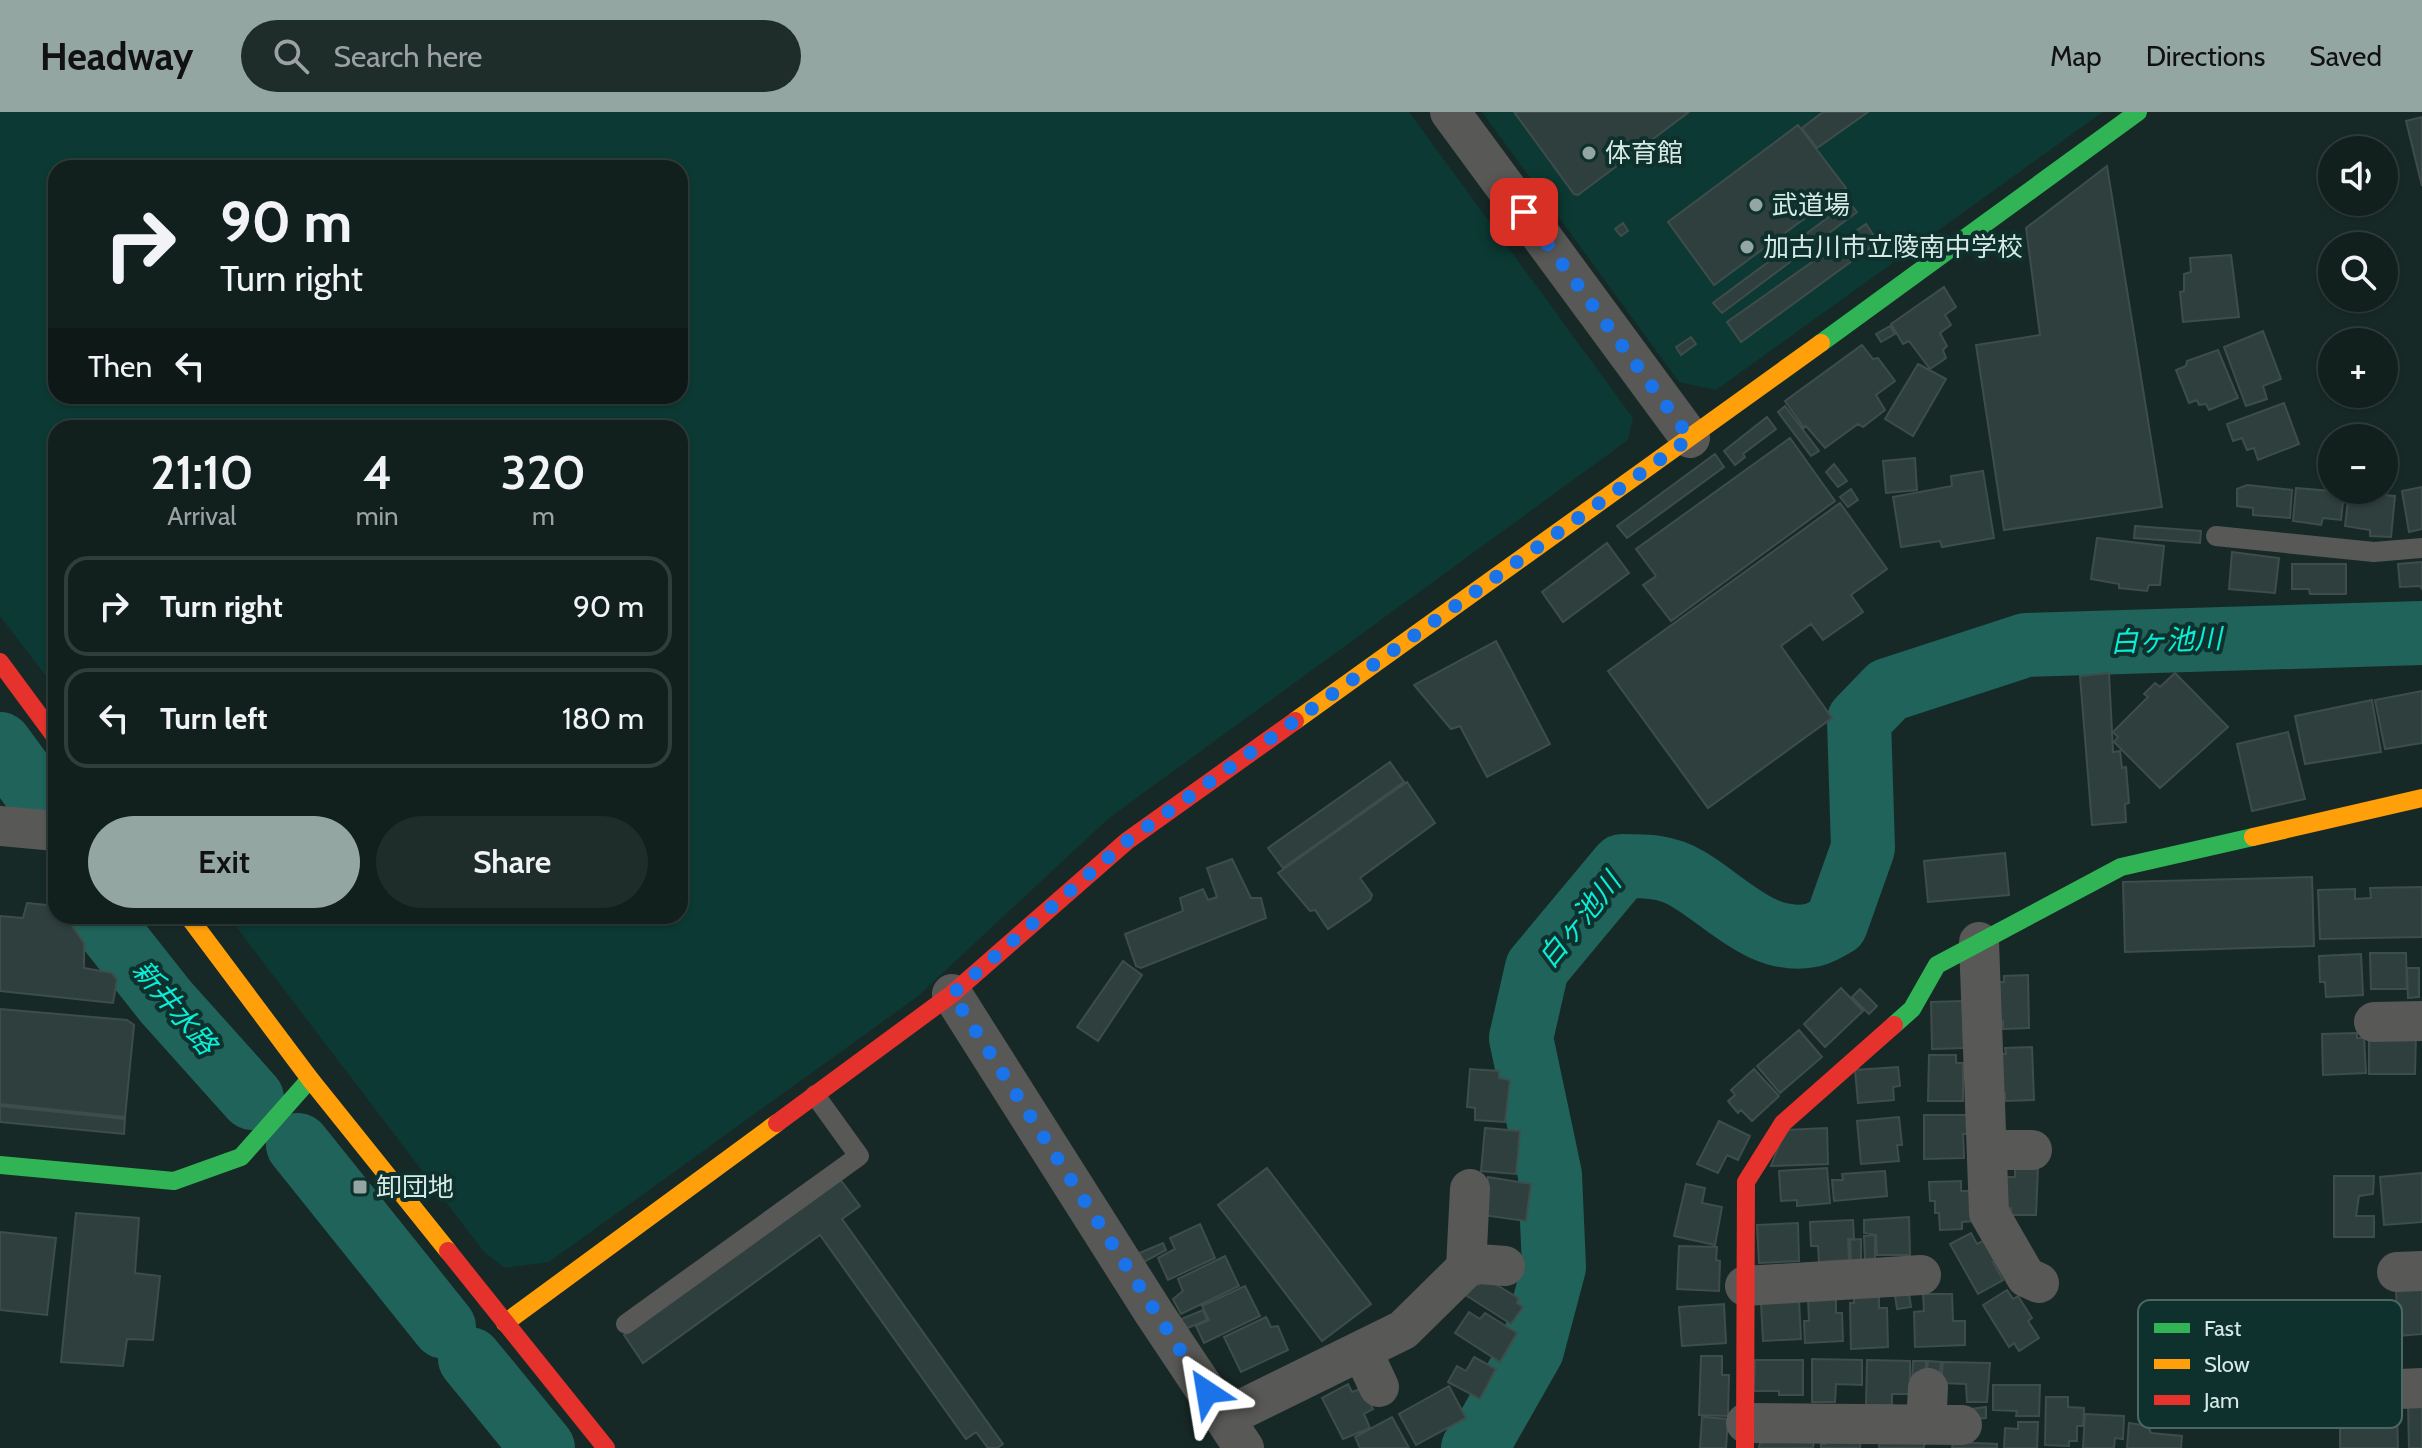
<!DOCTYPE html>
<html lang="en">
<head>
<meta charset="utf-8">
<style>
  :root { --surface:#111f1d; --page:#1e2c2a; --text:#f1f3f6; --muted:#9ca2a4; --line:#303d3b; --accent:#93a6a2 }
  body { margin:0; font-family:Cabin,"Noto Sans JP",sans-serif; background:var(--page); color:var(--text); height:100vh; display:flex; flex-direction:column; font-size:30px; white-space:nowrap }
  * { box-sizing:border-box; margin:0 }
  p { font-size:26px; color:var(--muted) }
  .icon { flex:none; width:44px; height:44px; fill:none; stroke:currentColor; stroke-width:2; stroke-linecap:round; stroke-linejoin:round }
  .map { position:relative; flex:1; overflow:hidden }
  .details { position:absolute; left:48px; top:308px; width:640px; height:504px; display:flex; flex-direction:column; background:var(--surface); border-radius:24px; box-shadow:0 2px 6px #0004,0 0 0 2px var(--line) }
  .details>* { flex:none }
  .banner { position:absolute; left:48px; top:48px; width:640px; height:244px; border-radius:24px; box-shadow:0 2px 6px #0004,0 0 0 2px var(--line); background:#111f1d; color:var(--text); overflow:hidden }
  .controls { position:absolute; left:2318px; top:24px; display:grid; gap:16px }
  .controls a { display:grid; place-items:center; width:80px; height:80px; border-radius:50%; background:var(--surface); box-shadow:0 2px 6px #0004,0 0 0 2px var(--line); font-size:40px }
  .pin { position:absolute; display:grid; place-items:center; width:68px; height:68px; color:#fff; margin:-34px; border-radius:16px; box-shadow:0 4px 12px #0006 }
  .me { position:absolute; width:88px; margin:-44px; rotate:327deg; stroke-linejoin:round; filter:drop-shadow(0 0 6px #0008) }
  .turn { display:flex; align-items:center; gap:28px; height:168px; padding:0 40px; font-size:36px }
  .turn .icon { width:104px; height:104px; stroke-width:2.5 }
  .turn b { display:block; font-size:56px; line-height:68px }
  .then { display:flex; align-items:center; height:76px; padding:0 40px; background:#0003; gap:16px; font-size:30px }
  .eta { display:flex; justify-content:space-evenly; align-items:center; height:136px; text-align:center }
  .eta b { font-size:48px; font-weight:600; line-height:56px }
  .action { display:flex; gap:16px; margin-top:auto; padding:16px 40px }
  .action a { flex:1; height:92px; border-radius:48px; background:var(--accent); color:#111; font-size:32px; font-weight:600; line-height:92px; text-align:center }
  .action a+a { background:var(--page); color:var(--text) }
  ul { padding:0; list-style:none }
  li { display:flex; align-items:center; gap:24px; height:100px; margin:0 16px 12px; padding:0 24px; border:4px solid var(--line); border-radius:24px }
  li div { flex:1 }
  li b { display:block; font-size:30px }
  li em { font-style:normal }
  header { display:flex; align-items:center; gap:48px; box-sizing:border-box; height:112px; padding:0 40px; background:var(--accent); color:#111 }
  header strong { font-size:38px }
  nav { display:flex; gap:44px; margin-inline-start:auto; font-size:28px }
  .search { width:560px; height:72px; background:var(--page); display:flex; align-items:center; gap:20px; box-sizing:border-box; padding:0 28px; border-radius:44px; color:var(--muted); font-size:30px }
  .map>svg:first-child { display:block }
  .built { fill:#0c3933; fill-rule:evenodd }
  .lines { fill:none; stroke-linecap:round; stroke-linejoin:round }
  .river { stroke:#1f635a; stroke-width:64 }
  .building { fill:#2f3f3d; stroke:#3e4d4b; stroke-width:2 }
  .lane { stroke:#585857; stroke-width:20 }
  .street { stroke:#585857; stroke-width:40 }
  .fast { stroke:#30b455; stroke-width:18 }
  .slow { stroke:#ff9f0a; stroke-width:18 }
  .jam { stroke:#e5322d; stroke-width:18 }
  .route { stroke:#1a73e8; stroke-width:14; stroke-dasharray:0 25.2 }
  .poi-dot { fill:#93a6a2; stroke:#0f312d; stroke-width:3 }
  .labels { text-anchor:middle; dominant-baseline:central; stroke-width:8; stroke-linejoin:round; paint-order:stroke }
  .poi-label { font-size:26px; fill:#d6e9e5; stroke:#0f312d; text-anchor:start }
  .water-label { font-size:28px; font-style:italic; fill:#0aedd6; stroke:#0f312d }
  .key { fill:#0f312d; stroke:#4b6864; stroke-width:2 }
  .key-label { font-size:22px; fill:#d6e9e5 }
</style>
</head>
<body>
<header>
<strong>Headway</strong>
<div class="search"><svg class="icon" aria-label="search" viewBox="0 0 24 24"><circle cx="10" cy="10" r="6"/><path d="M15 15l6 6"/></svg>Search here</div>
<nav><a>Map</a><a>Directions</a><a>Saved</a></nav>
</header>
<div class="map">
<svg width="2422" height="1336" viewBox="0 0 2422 1336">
  <rect width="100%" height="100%" fill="#172927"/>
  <path class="built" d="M0 0H1409L1633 306 1628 328 1109 706 917 885 549 1150 505 1156 484 1140 228 804H680V316H56V577L0 504ZM56 56H680V284H56Z
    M1482 0H2103L1716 278 1679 270Z"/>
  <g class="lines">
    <path class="river" d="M0 632 36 681
      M98 804 166 890 252 986
      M298 1033 444 1215
      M470 1247 543 1336
      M1473 1336 1479 1331 1532 1238 1554 1155 1550 1063 1521 926 1537 856 1622 754C1646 754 1667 754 1688 767 1726 789 1763 834 1813 823 1821 821 1829 816 1836 812L1863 736 1859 608 1888 578 2026 533 2422 521"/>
  </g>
  <path class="building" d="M1514 0H1689L1578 83 1574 82Z
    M1823 0H1868L1817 36 1802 16Z
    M2422 5V74L2406 9Z
    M1798 13 1846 76 1714 173 1668 110Z
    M2107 54 2162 395 2004 418 1976 233 2040 223 2026 116Z
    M1849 90 1857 100 1722 201 1713 191Z
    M1623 111 1628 119 1621 124 1615 117Z
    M1866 112 1878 130 1741 230 1727 210Z
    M2231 143 2239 205 2183 210 2180 180 2184 179V162L2191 160 2190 146Z
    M1944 175 1956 195 1945 203 1951 213 1940 221 1947 234 1943 238 1946 246 1930 257 1909 229 1903 232 1891 212Z
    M1890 214 1895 222 1881 230 1876 222Z
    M2263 219 2281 267 2263 274 2267 287 2246 294 2224 235Z
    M1691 225 1696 232 1681 243 1676 235Z
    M1862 233 1873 247 1878 246 1895 269 1876 283 1885 298 1863 315 1858 312 1825 336 1806 314 1804 316 1785 289Z
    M2218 238 2238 286 2209 298 2206 292 2199 293 2197 288 2189 291 2176 258 2186 254 2187 249Z
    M1918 252 1946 267 1913 324 1885 307Z
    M2284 291 2299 332 2258 348 2254 336 2247 338 2242 326 2233 329 2227 312Z
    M1785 294 1819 339 1811 344 1778 300Z
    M1767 305 1776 317 1743 342 1745 345 1735 353 1724 339Z
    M1790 326 1835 389 1671 509 1643 473 1656 464 1636 437Z
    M1715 342 1724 355 1627 426 1617 414Z
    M1915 346 1917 378 1886 381 1883 349Z
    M1834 352 1847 369 1838 375 1826 360Z
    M1983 359 1994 426 1942 435 1940 429 1901 435 1893 385 1952 374 1951 364Z
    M2247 373 2292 378 2290 406 2253 403V396L2237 394V377Z
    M2422 375V417L2409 420 2402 379Z
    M2296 376 2344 380 2341 408 2323 406 2321 413 2293 409Z
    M1851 377 1858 388 1848 395 1840 385Z
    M2349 380 2395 384 2391 425 2370 424V418L2345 414Z
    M1840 391 1887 457 1851 483 1863 500 1823 528 1811 512 1781 534 1832 606 1708 696 1608 559Z
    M2135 414 2201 419 2200 431 2134 426Z
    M2097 426 2164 434 2160 473H2149L2147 479 2119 476V472L2091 467Z
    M1607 431 1629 461 1563 510 1542 480Z
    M2232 440 2279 446 2275 481 2229 477Z
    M2422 450V477L2420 474 2400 475 2398 452Z
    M2292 452H2346V482H2310L2309 477H2292Z
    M1496 529 1550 632 1487 665 1460 614 1451 617 1414 573Z
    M2109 561 2113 640 2120 639 2122 656 2126 655 2129 691 2125 692 2126 710 2092 713 2080 564Z
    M2175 561 2228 615 2160 676 2114 630 2118 625 2113 620 2148 585 2144 582 2155 571 2160 575Z
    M2422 579V631L2385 637 2375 588Z
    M2372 588 2381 640 2305 652 2295 604Z
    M2288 620 2305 687 2252 699 2237 632Z
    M1390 650 1404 670 1283 756 1268 736Z
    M1407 670 1435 711 1360 766 1372 783 1370 788 1328 817 1315 798 1310 799 1278 761Z
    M2005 741 2009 783 1928 790 1924 749Z
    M1232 747 1251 786H1261L1266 806 1141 856 1136 854 1125 822 1183 799 1180 786 1203 777 1208 788 1217 785 1207 756Z
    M2312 765 2314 834 2125 840 2123 770Z
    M2422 775V825L2320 827 2318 778 2355 777V787L2371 786 2370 776Z
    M27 791 56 794V804H65L84 831V856L112 861 117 868 113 891 0 879V804L23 806Z
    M2370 841H2406L2407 877H2371Z
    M2361 842 2363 883 2326 885 2325 870H2320L2319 844Z
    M1123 849 1142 863 1098 929 1077 915Z
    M2407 856H2419V885L2408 886Z
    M2028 863 2029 916 2003 917V909H1998L1997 870H2004V864Z
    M1841 876 1863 899 1825 935 1804 912Z
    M1860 877 1877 894 1869 902 1852 885Z
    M1963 889 1964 936 1932 937 1931 890Z
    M0 897 127 908 134 913 125 1005 0 992Z
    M1799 918 1822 945 1780 981 1757 954Z
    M2357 921V926H2364L2366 961 2323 963 2322 922Z
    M2416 921 2415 962H2369V928Z
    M2032 935 2034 988 2005 989V981H2001L1999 942H2006L2005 936Z
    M1929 943H1956V951H1963V989H1928Z
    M1898 955 1900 974 1893 975 1894 988 1858 991 1855 958Z
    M1470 957 1499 959V966L1510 968 1505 1010 1475 1008V996L1467 995Z
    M1754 957 1779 984 1752 1009 1741 998 1738 1001 1728 989 1735 983 1731 978Z
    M0 994 125 1007 124 1022 0 1010Z
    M1924 1003H1968V1022H1963L1964 1046 1924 1047Z
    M1899 1005 1902 1033H1897L1899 1049 1861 1052 1857 1009Z
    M1719 1009 1750 1024 1738 1048 1727 1043 1718 1061 1697 1052Z
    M1485 1016 1520 1019 1516 1062 1481 1059Z
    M1827 1016 1828 1052 1771 1054 1785 1018Z
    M2015 1054 2038 1055 2036 1103H2011V1096L2004 1095 2005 1065H2015Z
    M1267 1056 1371 1192 1322 1229 1218 1093Z
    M1827 1056 1830 1091 1797 1094V1088L1781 1089 1779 1059Z
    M1885 1059 1887 1084 1834 1089 1832 1068H1843L1842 1062Z
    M2422 1061V1110L2384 1113 2380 1065Z
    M2334 1064H2374L2373 1082 2359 1084 2356 1104H2374V1125H2334Z
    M1488 1065 1531 1072 1526 1109 1482 1103Z
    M840 1067 860 1094 842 1107 1003 1332 997 1336H988L976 1320 966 1327 820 1123 643 1251 624 1223Z
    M1961 1069V1079H1974L1975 1109 1962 1110V1117L1940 1118 1939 1101H1935V1089H1930L1929 1070Z
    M1686 1072 1705 1076 1702 1091 1722 1095 1715 1133 1674 1124Z
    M76 1101 139 1106 135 1161 160 1164 153 1228 127 1227 123 1254 61 1250Z
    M1909 1105 1910 1143H1877L1876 1123 1864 1121V1108Z
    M1853 1108 1854 1127H1848L1849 1148 1819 1150 1818 1134H1811L1810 1110Z
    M1798 1111 1799 1149 1759 1151 1757 1113Z
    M1200 1112 1215 1146 1168 1168 1158 1146 1175 1137 1170 1126Z
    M0 1120 56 1126 47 1203 0 1198Z
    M1971 1121 1977 1132 1985 1128 1997 1148 1993 1150 2003 1168 1978 1182 1950 1132Z
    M1875 1123V1148H1865L1864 1124Z
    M1861 1127V1149H1851L1850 1128Z
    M1163 1131 1166 1138 1142 1151 1137 1142Z
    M1679 1134 1717 1135 1716 1148 1720 1149 1719 1179 1677 1177Z
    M1225 1144 1239 1174 1181 1202 1173 1187 1183 1179 1178 1167Z
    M1484 1165 1518 1186 1517 1191 1523 1195 1511 1212 1464 1182 1471 1170 1479 1173Z
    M1245 1174 1260 1204 1204 1231 1196 1214 1209 1208 1202 1194Z
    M1908 1175 1911 1195 1897 1197 1894 1177Z
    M2422 1175V1222L2398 1224 2396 1177Z
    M2007 1178 2013 1187 2018 1184 2032 1206 2028 1209 2039 1226 2019 1239 2014 1231 2009 1235 1983 1193Z
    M1879 1179V1196H1887L1888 1235 1851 1237 1850 1191H1854V1180Z
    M1923 1182H1952L1953 1209H1965V1233L1915 1235 1914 1200 1924 1199Z
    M1836 1187V1201H1842L1843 1229 1805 1231 1804 1209H1809L1808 1188Z
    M1799 1188 1801 1227 1763 1229 1761 1191Z
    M1724 1192 1726 1231 1682 1234 1679 1195Z
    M1203 1198 1207 1208 1183 1218 1179 1208Z
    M1469 1200 1480 1207 1485 1201 1517 1221 1500 1250 1455 1221Z
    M1266 1205 1271 1215 1278 1214 1288 1238 1241 1260 1224 1225Z
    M1701 1244H1722V1263H1729L1728 1304 1699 1303Z
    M1474 1245 1496 1257 1480 1287 1448 1270 1457 1254 1466 1259Z
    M1812 1247 1862 1248V1273L1836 1272 1835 1290H1812Z
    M1755 1248H1803V1283H1779V1279H1754Z
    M1867 1248 1910 1249V1282H1892V1293H1866Z
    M1913 1249H1926L1925 1270H1912Z
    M1928 1249 1941 1250 1939 1270 1926 1269Z
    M1943 1250 1990 1251 1987 1290H1967L1966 1272 1941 1271Z
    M1348 1272 1352 1280 1363 1276 1373 1297 1364 1302 1370 1316 1343 1327 1322 1286Z
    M1993 1273H2040L2039 1304H2016L2017 1299 1993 1298Z
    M1449 1274 1466 1306 1416 1333 1399 1302Z
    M2046 1285H2068V1295L2084 1296 2083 1314H2077V1329H2069V1334L2045 1333Z
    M2408 1293H2422V1336H2409Z
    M1986 1295V1306L1971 1307 1970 1297Z
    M2085 1302 2124 1304 2123 1327 2115 1326 2114 1336H2083Z
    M2397 1302 2398 1336H2340V1303Z
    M1392 1305 1409 1336H1360L1355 1325Z
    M1702 1305 1728 1307 1726 1336H1700Z
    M2018 1310H2038L2037 1336H2004L2005 1316 2018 1317Z
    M2129 1311 2148 1314 2151 1321 2182 1324 2181 1336H2127Z
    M1827 1324 1861 1327 1860 1336H1821V1332H1826Z
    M1880 1324 1924 1326V1336H1879Z
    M1814 1326 1813 1336H1759L1760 1331Z
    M1953 1330 1997 1332V1336H1952Z"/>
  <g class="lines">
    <path class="lane" d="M2216 424 2374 440 2422 436
      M626 1212 859 1044 815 983"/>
    <path class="street" d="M1450 0 1690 326
      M0 714 56 719
      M1979 830 1989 1101 2026 1165 2039 1171
      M952 882 1154 1201 1244 1336
      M2374 910 2422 909
      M1987 1038H2032
      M1466 1151 1505 1154
      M2397 1160 2422 1159
      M1745 1174 1921 1163
      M1362 1239 1379 1275
      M2355 1279 2422 1276
      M1224 1306 1403 1218 1466 1156 1470 1077
      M1746 1311 1962 1313
      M1926 1313 1928 1276"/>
    <path class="fast" d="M1821 231 2138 0
      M1894 913 1912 897 1937 853 2121 755 2253 725
      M0 1053 174 1069 241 1045 310 967"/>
    <path class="slow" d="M1295 609 1821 231
      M2253 725 2422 686
      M188 804 310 967 448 1139
      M505 1211 777 1011"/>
    <path class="jam" d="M0 550 56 626
      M777 1011 952 882 1127 729 1295 609
      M448 1139 606 1336
      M1745 1336 1746 1070 1783 1011 1894 913"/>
  </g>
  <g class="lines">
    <path class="route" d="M1207 1280 952 882 1127 729 1690 326 1524 100"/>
  </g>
  <g class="poi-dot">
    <circle cx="1589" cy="41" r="8"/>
    <circle cx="1756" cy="93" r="8"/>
    <circle cx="1747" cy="135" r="8"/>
    <rect x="352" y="1067" width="16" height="16" rx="4"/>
  </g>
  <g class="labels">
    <g class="poi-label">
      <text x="1605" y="41">体育館</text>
      <text x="1772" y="93">武道場</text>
      <text x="1763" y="135">加古川市立陵南中学校</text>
      <text x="376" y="1075">卸団地</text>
    </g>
    <g class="water-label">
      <text transform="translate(2166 528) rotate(-2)">白ヶ池川</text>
      <text transform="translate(1579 808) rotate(-51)">白ヶ池川</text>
      <text transform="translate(175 895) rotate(50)">新井水路</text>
    </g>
  </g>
  <rect x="2138" y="1188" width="264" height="128" rx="12" class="key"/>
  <rect x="2154" y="1211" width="36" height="10" fill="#30b455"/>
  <rect x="2154" y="1247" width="36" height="10" fill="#ff9f0a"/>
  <rect x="2154" y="1283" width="36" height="10" fill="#e5322d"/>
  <g class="key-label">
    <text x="2204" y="1224">Fast</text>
    <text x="2204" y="1260">Slow</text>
    <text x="2204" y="1296">Jam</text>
  </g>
</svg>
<div class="controls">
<a><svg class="icon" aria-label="sound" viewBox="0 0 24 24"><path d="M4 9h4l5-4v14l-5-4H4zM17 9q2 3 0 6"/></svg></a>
<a><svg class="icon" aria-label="search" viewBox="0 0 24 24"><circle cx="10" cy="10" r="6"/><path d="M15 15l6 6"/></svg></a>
<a>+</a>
<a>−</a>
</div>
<div class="pin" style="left:1524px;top:100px;background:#d93025"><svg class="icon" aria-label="arrive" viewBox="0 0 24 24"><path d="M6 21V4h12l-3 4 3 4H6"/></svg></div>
<svg class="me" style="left:1207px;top:1280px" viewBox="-20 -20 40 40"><path d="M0-17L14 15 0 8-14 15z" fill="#1a73e8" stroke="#fff" stroke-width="4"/></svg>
<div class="banner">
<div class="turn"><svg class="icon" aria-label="right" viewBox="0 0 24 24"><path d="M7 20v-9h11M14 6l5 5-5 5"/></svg><div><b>90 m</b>Turn right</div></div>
<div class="then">Then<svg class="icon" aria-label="left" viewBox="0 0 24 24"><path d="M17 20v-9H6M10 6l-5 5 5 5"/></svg></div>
</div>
<section class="details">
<div class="eta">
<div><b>21:10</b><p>Arrival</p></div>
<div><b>4</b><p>min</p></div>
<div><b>320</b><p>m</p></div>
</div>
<ul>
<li><svg class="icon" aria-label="right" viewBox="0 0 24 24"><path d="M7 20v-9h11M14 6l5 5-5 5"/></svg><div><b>Turn right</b></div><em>90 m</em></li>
<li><svg class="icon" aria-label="left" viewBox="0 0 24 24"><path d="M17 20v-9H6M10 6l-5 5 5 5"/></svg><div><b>Turn left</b></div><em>180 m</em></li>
</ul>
<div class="action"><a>Exit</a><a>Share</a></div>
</section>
</div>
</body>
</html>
